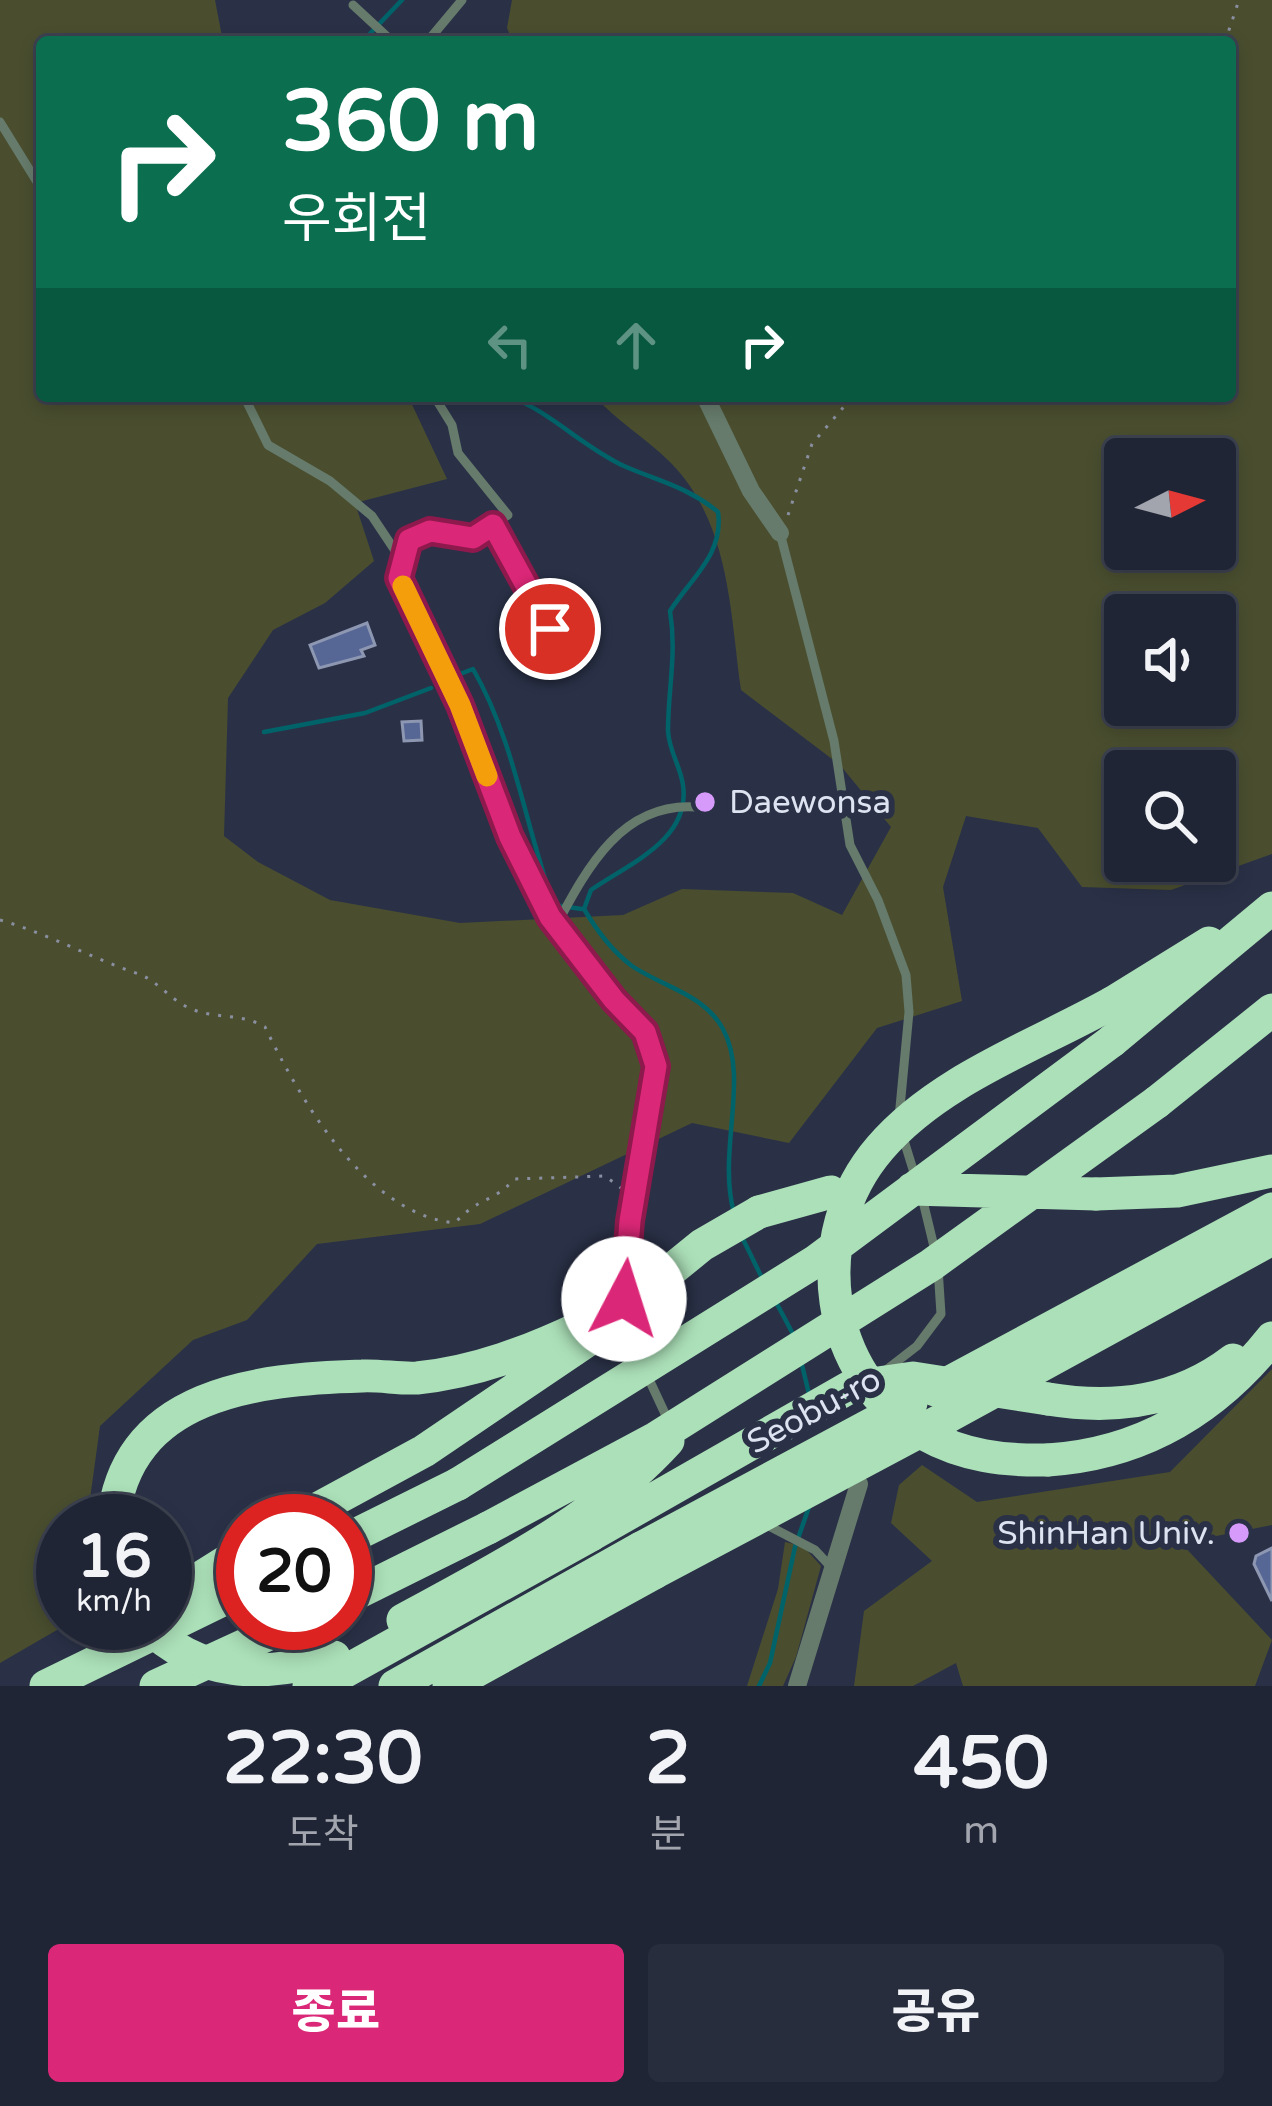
<!DOCTYPE html>
<html lang="ko">
<head>
<meta charset="utf-8">
<style>
  :root { --surface:#202535; --page:#282d3d; --text:#f1f3f6; --muted:#a2a5ad; --line:#3d4250; --accent:#db2777 }
  body { margin:0; font-family:"Varela Round","Noto Sans KR",sans-serif; background:var(--page); color:var(--text); height:100vh; display:flex; flex-direction:column; font-size:45px; white-space:nowrap }
  * { box-sizing:border-box; margin:0 }
  p { font-size:39px; color:var(--muted) }
  .icon { flex:none; width:66px; height:66px; fill:none; stroke:currentColor; stroke-width:2; stroke-linecap:round; stroke-linejoin:round }
  .map { position:relative; height:1686px; overflow:hidden }
  .panel { display:flex; flex-direction:column; background:var(--surface); flex:1 }
  .panel>* { flex:none }
  .guide { position:absolute; left:36px; top:36px; width:1200px; height:366px; border-radius:12px; box-shadow:0 6px 18px #0003,0 0 0 3px var(--line); background:#0b6e4f; color:#fff; overflow:hidden }
  .needle { width:78px; rotate:84deg }
  .controls { position:absolute; left:1104px; top:438px; display:grid; gap:24px }
  .controls a { display:grid; place-items:center; width:132px; height:132px; border-radius:12px; background:var(--surface); box-shadow:0 6px 18px #0003,0 0 0 3px var(--line); font-size:60px }
  .speed { position:absolute; left:36px; top:1494px; display:flex; gap:24px; font-size:60px; font-weight:700; text-align:center }
  .speed>* { display:grid; place-content:center; width:156px; height:156px; border-radius:50%; background:var(--surface); box-shadow:0 6px 18px #0003,0 0 0 3px var(--line); line-height:1 }
  .speed small { font-size:30px; font-weight:400 }
  .speed .limit { border:18px solid #d22; background:#fff; color:#111 }
  .pin { position:absolute; display:grid; place-items:center; width:102px; height:102px; color:#fff; margin:-51px; border:6px solid #fff; border-radius:50%; box-shadow:0 3px 12px #0007 }
  .me { position:absolute; width:132px; margin:-66px; rotate:5deg; stroke-linejoin:round; filter:drop-shadow(0 0 9px #0008) }
  .turn { display:flex; align-items:center; gap:42px; height:252px; padding:0 48px; font-size:54px }
  .turn .icon { width:156px; height:156px; stroke-width:2.5 }
  .turn b { display:block; font-size:84px; line-height:102px }
  .lanes { display:flex; align-items:center; height:114px; padding:0 48px; background:#0003; justify-content:center; gap:60px; direction:ltr }
  .lanes .off { opacity:.35 }
  .eta { display:flex; justify-content:space-evenly; align-items:center; height:204px; text-align:center }
  .eta b { font-size:72px; font-weight:800; line-height:84px }
  .primary-button { display:flex; gap:24px; margin-top:auto; padding:24px 48px }
  .primary-button a { flex:1; height:138px; border-radius:12px; background:var(--accent); color:#fff; font-size:48px; font-weight:800; line-height:138px; text-align:center }
  .primary-button a+a { background:var(--page); color:var(--text) }
  .map>svg:first-child { display:block }
  .green { fill:#4a4e2f; fill-rule:evenodd }
  .lines { fill:none; stroke-linecap:round; stroke-linejoin:round }
  .stream { stroke:#006369; stroke-width:4.5 }
  .building { fill:#566695; stroke:#8d97b1; stroke-width:3 }
  .path { stroke:#8a90a1; stroke-width:3; stroke-dasharray:3 9; stroke-linecap:butt }
  .lane { stroke:#667b6b; stroke-width:9 }
  .street { stroke:#667b6b; stroke-width:18 }
  .highway { stroke:#abe0b8; stroke-width:33 }
  .highway-bridge { stroke:#abe0b8; stroke-width:33 }
  .route-casing { stroke:#8e194d; stroke-width:30 }
  .route { stroke:#db2777; stroke-width:21 }
  .slow { stroke:#f59e0b; stroke-width:21 }
  .poi-dot { fill:#d69bfa; stroke:#2a3147; stroke-width:4.5 }
  .labels { text-anchor:middle; dominant-baseline:central; stroke-width:12; stroke-linejoin:round; paint-order:stroke }
  .poi-label { font-size:33px; fill:#dee3f1; stroke:#2a3147; text-anchor:start }
  .street-label { font-size:33px; fill:#dee3f1; stroke:#2a3147 }
</style>
</head>
<body>
<div class="map">
<svg width="1272" height="1686" viewBox="0 0 1272 1686">
  <rect width="100%" height="100%" fill="#2a3147"/>
  <path class="green" d="M0 0H215L223 42H42V396H408L447 479 355 503 374 561 325 603 273 630 228 698 224 836 258 862 330 900 460 923 623 915 682 889 793 893 842 915 891 827 840 765 741 690C730 612 730 523 671 463 647 439 618 422 594 396H1230V42H513L507 28 512 0H1272V854L1171 890 1082 887 1038 828 966 816 943 887 962 1001 877 1028 789 1143 692 1123 480 1224 317 1244 247 1320 193 1340 100 1426 87 1521H63V1623H69L0 1663ZM1125 459H1215V549H1125ZM1125 615H1215V705H1125ZM1125 771H1215V861H1125Z
    M1272 1369V1525L1181 1543 1272 1640 1255 1686H963L956 1663 913 1686H854L864 1611 932 1561 891 1523 899 1485 922 1465 977 1502 1170 1472Z
    M785 1542 803 1546 821 1566 796 1657 783 1686H747L778 1589Z"/>
  <g class="lines">
    <path class="stream" d="M362 42 402 0
      M509 396C552 413 583 447 624 466 658 481 688 487 718 512 724 554 691 578 670 611 677 654 668 689 668 731 669 751 680 765 683 785 691 840 628 864 591 890L584 909C597 931 612 951 632 966 663 987 704 994 723 1029 750 1079 717 1151 734 1213
      M460 674 473 669C515 742 525 826 554 905L582 909
      M264 732 365 713 431 688
      M741 1235 762 1278
      M777 1304 794 1336
      M802 1365 809 1394
      M759 1686 770 1663 795 1547 809 1507"/>
  </g>
  <path class="building" d="M367 623 375 645 361 650 364 656 319 668 310 645Z
    M421 721 422 740 404 741 402 722Z
    M1272 1548V1601L1254 1564 1256 1556Z"/>
  <g class="lines">
    <path class="path" d="M1225 42 1239 0
      M788 515 812 444 853 396
      M0 920C49 934 93 959 139 974 158 981 173 1003 194 1010 218 1019 242 1013 265 1027 301 1101 366 1214 455 1223 479 1196 494 1203 514 1179L605 1176 621 1188"/>
    <path class="lane" d="M353 5 393 42
      M427 42 462 0
      M0 122 42 190
      M244 396 268 445 330 481 372 516 400 558
      M434 396 452 425 458 453 508 515 473 539 430 531 409 540 399 577 550 917 613 1000 645 1032 656 1065 630 1221 624 1297
      M493 525 550 629
      M780 533 834 741 850 845 878 900 906 975 909 1012 899 1118
      M557 924C587 868 622 802 696 807
      M902 1134 915 1176
      M922 1197 935 1251
      M627 1319 640 1360
      M886 1370 917 1346 941 1314 938 1268
      M647 1375 668 1420
      M765 1524 815 1550 830 1566"/>
    <path class="street" d="M705 396 751 491 780 533
      M797 1686 859 1484"/>
    <path class="highway" d="M1112 1003 1209 943
      M1112 1041 1272 908
      M1157 1102 1272 1010
      M1096 1194 1177 1191 1272 1171
      M759 1212 831 1192
      M935 1390 1272 1209
      M1048 1399C1115 1410 1178 1402 1233 1360
      M947 1417 1272 1239
      M1048 1460C1141 1454 1215 1410 1272 1338
      M113 1521C126 1393 256 1379 362 1376 380 1375 399 1379 417 1378 476 1372 531 1351 583 1326
      M295 1521 424 1451 585 1342
      M345 1540 458 1484
      M345 1599 488 1528
      M165 1600 243 1551
      M46 1686 243 1590
      M156 1686 293 1623
      M309 1686 344 1672 591 1535
      M395 1686 641 1548
      M449 1686 654 1573"/>
    <path class="highway-bridge" d="M912 1189 1096 1194
      M590 1336 702 1245 759 1212
      M1048 1460C1004 1461 963 1456 924 1434 823 1376 805 1235 880 1148 938 1080 1035 1046 1112 1003
      M458 1484 816 1261 1112 1041
      M488 1528 656 1438 931 1265 1157 1102
      M591 1535 850 1387 913 1378 1048 1399
      M641 1548 911 1403
      M654 1573 947 1417
      M403 1620C495 1570 597 1519 668 1441
      M144 1623C200 1678 263 1678 334 1657"/>
  </g>
  <g class="lines">
    <g class="route-casing">
      <path id="route" d="M550 629 493 525 473 538 430 531 409 540 399 578 460 705 510 837 550 917 614 1000 645 1032 656 1066 630 1221 624 1299"/>
    </g>
    <use href="#route" class="route"/>
    <path class="slow" d="M403 586 460 705 487 776"/>
  </g>
  <g class="poi-dot">
    <circle cx="705" cy="802" r="12"/>
    <circle cx="1239" cy="1533" r="12"/>
  </g>
  <g class="labels">
    <g class="poi-label">
      <text x="729" y="802">Daewonsa</text>
      <text x="1215" y="1533" text-anchor="end">ShinHan Univ.</text>
    </g>
    <g class="street-label">
      <text transform="translate(814 1411) rotate(-28)">Seobu-ro</text>
    </g>
  </g>
</svg>
<div class="controls">
<a><svg class="needle" viewBox="-14 -14 28 28"><path d="M0-13l5 13h-10z" fill="#e53935"/><path d="M0 13l5-13h-10z" fill="#a2a5ad"/></svg></a>
<a><svg class="icon" aria-label="sound" viewBox="0 0 24 24"><path d="M4 9h4l5-4v14l-5-4H4zM17 9q2 3 0 6"/></svg></a>
<a><svg class="icon" aria-label="search" viewBox="0 0 24 24"><circle cx="10" cy="10" r="6"/><path d="M15 15l6 6"/></svg></a>
</div>
<div class="speed"><div>16<small>km/h</small></div><div class="limit">20</div></div>
<div class="pin" style="left:550px;top:629px;background:#d93025"><svg class="icon" aria-label="arrive" viewBox="0 0 24 24"><path d="M6 21V4h12l-3 4 3 4H6"/></svg></div>
<svg class="me" style="left:624px;top:1299px" viewBox="-20 -20 40 40"><circle r="19" fill="#fff"/><path d="M0-13L10 11 0 6-10 11z" fill="#db2777"/></svg>
<div class="guide">
<div class="turn"><svg class="icon" aria-label="right" viewBox="0 0 24 24"><path d="M7 20v-9h11M14 6l5 5-5 5"/></svg><div><b>360 m</b>우회전</div></div>
<div class="lanes"><svg class="icon off" aria-label="left" viewBox="0 0 24 24"><path d="M17 20v-9H6M10 6l-5 5 5 5"/></svg><svg class="icon off" aria-label="ahead" viewBox="0 0 24 24"><path d="M12 20V5M6 11l6-6 6 6"/></svg><svg class="icon" aria-label="right" viewBox="0 0 24 24"><path d="M7 20v-9h11M14 6l5 5-5 5"/></svg></div>
</div>
</div>
<section class="panel">
<div class="eta">
<div><b>22:30</b><p>도착</p></div>
<div><b>2</b><p>분</p></div>
<div><b>450</b><p>m</p></div>
</div>
<div class="primary-button"><a>종료</a><a>공유</a></div>
</section>
</body>
</html>
